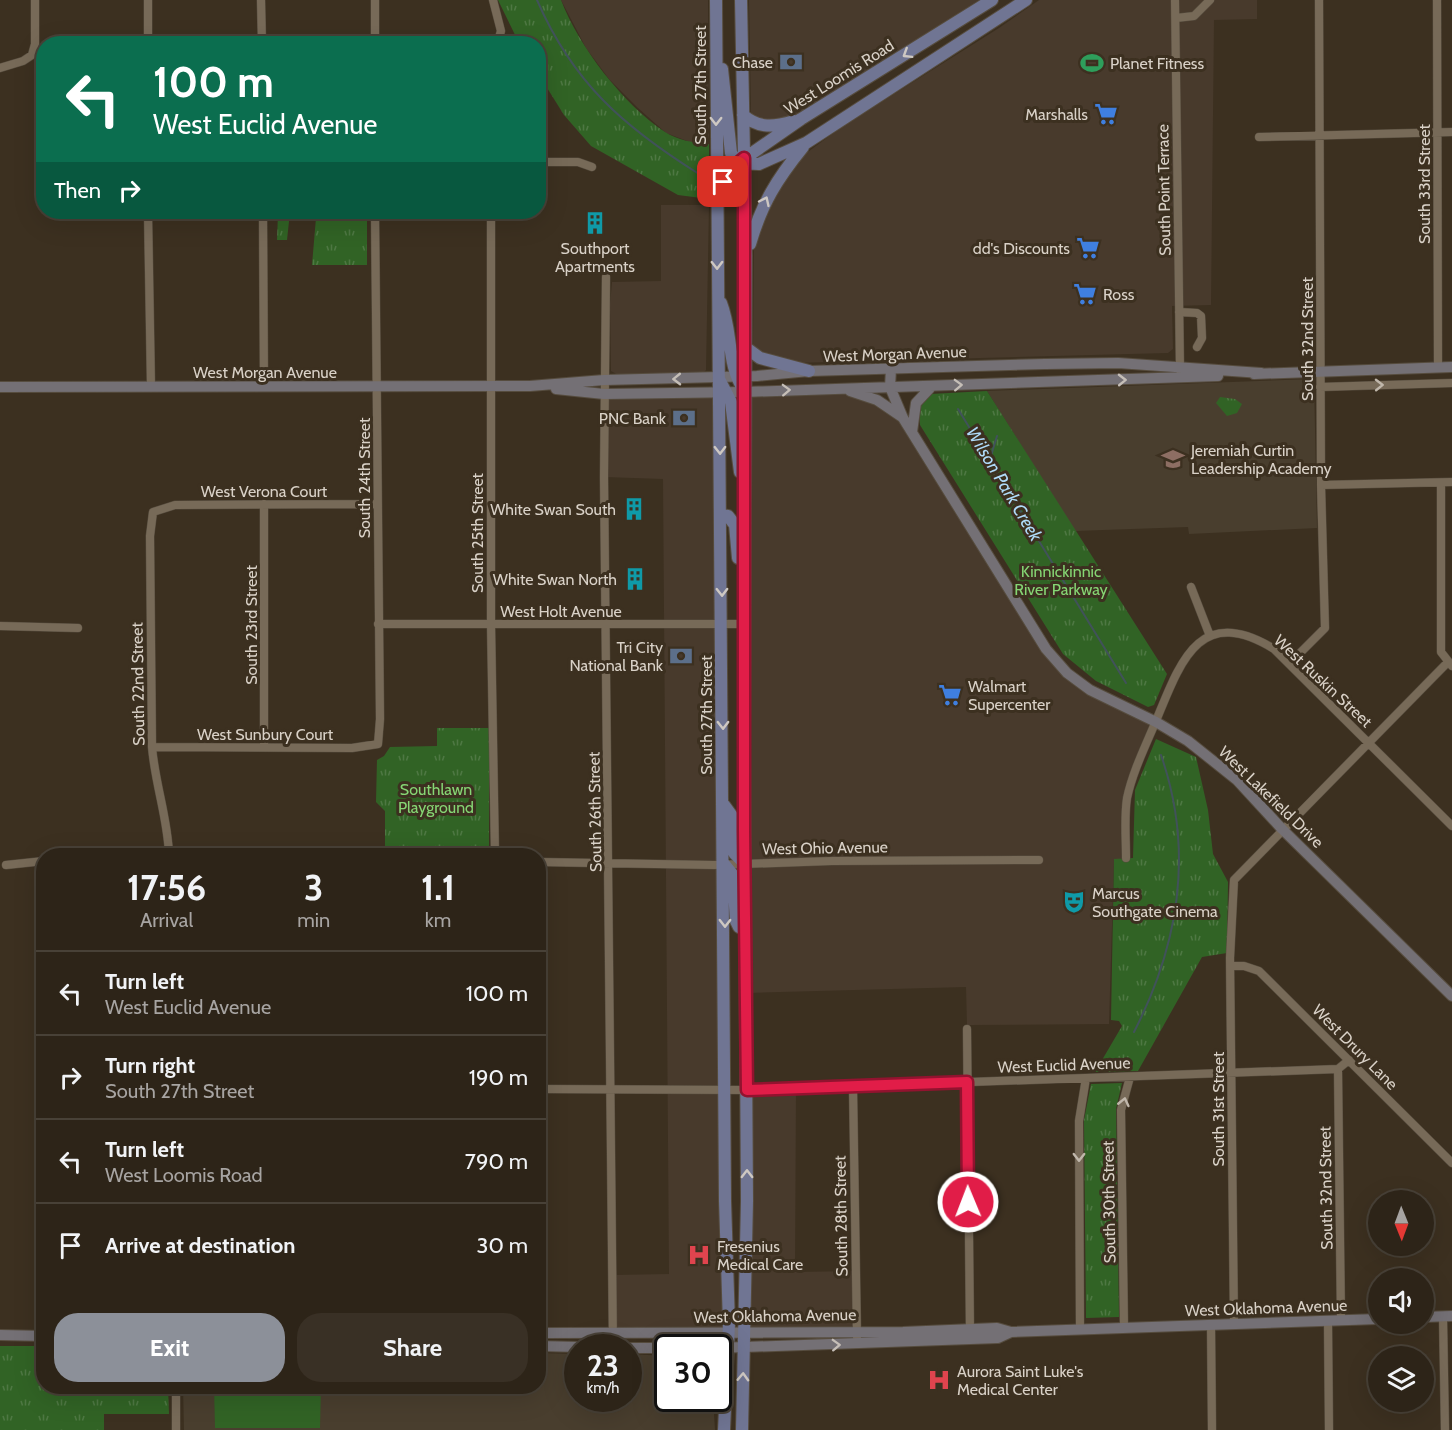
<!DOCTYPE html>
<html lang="en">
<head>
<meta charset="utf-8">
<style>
  :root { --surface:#2d2418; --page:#393025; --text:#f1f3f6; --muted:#a7a4a2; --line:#484137; --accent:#8c9099 }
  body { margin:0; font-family:Cabin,sans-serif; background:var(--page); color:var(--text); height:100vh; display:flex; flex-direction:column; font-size:22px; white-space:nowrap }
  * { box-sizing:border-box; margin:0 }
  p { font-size:20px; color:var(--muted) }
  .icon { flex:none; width:33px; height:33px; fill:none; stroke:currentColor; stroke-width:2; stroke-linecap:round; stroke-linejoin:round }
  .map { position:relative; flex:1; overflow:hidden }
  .drawer { position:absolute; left:36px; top:848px; width:510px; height:546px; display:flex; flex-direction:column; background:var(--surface); border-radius:24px; box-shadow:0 6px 24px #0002,0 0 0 2px var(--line) }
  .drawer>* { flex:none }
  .guide { position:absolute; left:36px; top:36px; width:510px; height:183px; border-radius:24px; box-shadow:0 6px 24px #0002,0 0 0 2px var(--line); background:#0b6e4f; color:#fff; overflow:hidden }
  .needle { width:39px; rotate:179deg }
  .controls { position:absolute; left:1368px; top:1190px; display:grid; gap:12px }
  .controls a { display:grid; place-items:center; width:66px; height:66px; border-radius:50%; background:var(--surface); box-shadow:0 6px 24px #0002,0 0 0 2px var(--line); font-size:30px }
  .speed { position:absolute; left:564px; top:1334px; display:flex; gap:12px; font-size:30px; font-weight:700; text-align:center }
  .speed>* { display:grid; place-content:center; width:78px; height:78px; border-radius:50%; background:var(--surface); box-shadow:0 6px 24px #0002,0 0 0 2px var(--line); line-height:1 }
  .speed small { font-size:15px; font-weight:400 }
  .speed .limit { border:3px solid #111; border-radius:9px; background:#fff; color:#111 }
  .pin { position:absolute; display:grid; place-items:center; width:51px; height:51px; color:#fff; margin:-26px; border-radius:12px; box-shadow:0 3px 9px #0006 }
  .me { position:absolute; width:66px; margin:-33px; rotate:359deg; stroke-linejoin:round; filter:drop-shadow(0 0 4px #0008) }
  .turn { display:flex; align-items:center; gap:21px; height:126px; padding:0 18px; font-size:27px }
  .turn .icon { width:78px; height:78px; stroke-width:2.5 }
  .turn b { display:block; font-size:42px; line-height:51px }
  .then { display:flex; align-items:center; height:57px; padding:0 18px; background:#0003; gap:12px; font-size:22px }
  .eta { display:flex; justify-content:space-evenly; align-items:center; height:102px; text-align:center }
  .eta b { font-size:36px; font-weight:700; line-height:42px }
  .button { display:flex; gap:12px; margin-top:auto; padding:12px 18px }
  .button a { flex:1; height:69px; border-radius:24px; background:var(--accent); color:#fff; font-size:24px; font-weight:700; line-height:69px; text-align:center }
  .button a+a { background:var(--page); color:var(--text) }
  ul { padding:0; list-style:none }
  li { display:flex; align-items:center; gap:18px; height:84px; padding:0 18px; border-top:2px solid var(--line) }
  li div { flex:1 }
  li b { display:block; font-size:22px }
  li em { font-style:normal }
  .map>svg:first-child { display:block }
  .commercial { fill:#483a2c }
  .education { fill:#493e2e }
  .grass { fill:url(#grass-tufts) }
  .garden { fill:#316325 }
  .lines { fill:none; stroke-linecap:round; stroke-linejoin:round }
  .stream { stroke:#41525a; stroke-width:2 }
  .street-casing { stroke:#564c3e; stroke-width:9 }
  .secondary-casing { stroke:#564c3e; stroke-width:12 }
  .primary-casing { stroke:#564c3e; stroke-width:14 }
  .street { stroke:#776a58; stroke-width:8 }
  .secondary { stroke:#747075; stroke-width:10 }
  .primary { stroke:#707593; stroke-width:12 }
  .oneway { stroke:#cec8c2 }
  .oneway2 { stroke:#c5beb7 }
  .oneway3 { stroke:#c0b7ab }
  .route-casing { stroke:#92132f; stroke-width:15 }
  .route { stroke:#e11d48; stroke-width:10 }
  .labels { text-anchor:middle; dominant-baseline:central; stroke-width:6; stroke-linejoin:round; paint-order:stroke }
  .poi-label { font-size:16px; fill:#d9d1c7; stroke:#3c3020; text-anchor:end }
  .street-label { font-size:16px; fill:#d9d1c7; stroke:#3c3020 }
  .park-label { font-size:16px; fill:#86d674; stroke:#3c3020 }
  .water-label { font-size:18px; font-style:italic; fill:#afdbf9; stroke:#3c3020 }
</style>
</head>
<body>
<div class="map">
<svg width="1452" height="1430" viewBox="0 0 1452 1430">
  <defs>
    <pattern id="grass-tufts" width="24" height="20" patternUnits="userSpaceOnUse" patternTransform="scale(1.5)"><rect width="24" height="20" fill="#316325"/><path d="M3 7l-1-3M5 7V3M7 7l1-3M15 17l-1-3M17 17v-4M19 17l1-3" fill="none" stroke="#4e7843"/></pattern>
  </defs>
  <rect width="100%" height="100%" fill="#3c3020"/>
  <path class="commercial" d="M561 0H708L709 144 690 142 666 133 638 108 609 79 586 48Z
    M749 0H979L803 111 786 119 771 122 752 116 751 112Z
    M1039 0H1257V19L1214 20 1211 305 1172 306 1173 349 1168 353 793 363 760 353 753 345 754 246 764 210 801 157 843 126 999 28Z
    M661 205H709L706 370 703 373 618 375 611 371 610 305 612 282 661 281Z
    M840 388 890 407 1067 673 1156 722 1127 800 1126 858 1114 860 1109 1024 967 1025 966 987 745 993V392Z
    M719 392 728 1333 613 1332V1275L669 1274 663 479 604 477V394Z
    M796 1088 795 1272 855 1271 857 1330 745 1333 747 1090Z"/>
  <path class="education" d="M1314 379 1317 528 1189 534 1188 527 1075 531 987 391Z
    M539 1353 577 1354 578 1398H628L629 1354 667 1356 668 1398H713L715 1430H184L183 1386H538Z"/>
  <path class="grass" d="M498 0H561C579 47 623 104 665 132 677 140 694 143 709 144V199L678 195 591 146 564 115 539 75 538 44 519 43Z
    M274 212H290L287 240H277L278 214Z
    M322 212H367V265H312L316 218 322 216Z
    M987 391 1167 674 1154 705 1148 707 1096 681 1063 654 920 425 919 405 930 394Z
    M1220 397 1235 399 1242 404 1237 413 1227 416 1216 403Z
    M437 728H489V855H385V811L376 802 377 760 384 756 390 747 437 746Z
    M1156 739 1196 757 1208 810 1213 854 1228 882 1227 953 1202 957 1138 1071 1095 1072 1122 1026 1119 1021 1111 1020 1114 859 1133 858 1135 790Z
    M1122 1083 1116 1109 1119 1317 1086 1318 1084 1120 1091 1084Z
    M0 1346H43L44 1386H168L169 1414H104V1430H0Z"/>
  <path class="garden" d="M214 1386H321L320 1428H215Z"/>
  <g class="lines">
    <path class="stream" d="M537 0C573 83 624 127 699 174
      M958 409 1126 683
      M990 459 997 436
      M1134 1032C1179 944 1194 850 1161 755"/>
    <g class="street-casing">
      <path id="street" d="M261 0 262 44
        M493 0 501 31 497 44
        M1175 0 1180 370
        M1437 0 1438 368
        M1176 18 1194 16 1210 0
        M148 44V0
        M375 44V0
        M0 68 23 61 32 55 35 44V0
        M1259 137 1452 132
        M538 162H578L592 167
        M148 212 151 387
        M263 212 264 387
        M491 212V624L495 855
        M606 277 604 477 613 1347
        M1179 312 1197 313 1201 316 1202 338 1197 347
        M1320 387 1452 383
        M1441 483V652L1452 666
        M1321 485 1452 482
        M264 504V747
        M1191 587 1210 636
        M378 624H744
        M0 626 78 628
        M1289 664 1325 628 1321 485 1319 0
        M152 747 352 748 378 744 380 719 375 212
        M169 855C168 819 155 784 152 747L150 536 153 512 175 505 377 504
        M1126 858C1126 838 1124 817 1127 798 1133 770 1147 743 1158 716 1182 657 1202 605 1274 649L1452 826
        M538 862 714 865 832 861 1039 860
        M6 865 44 861
        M1231 966H1244L1259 971 1452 1163
        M967 1029 970 1334
        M853 1087 857 1337
        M538 1089 746 1090 1338 1069
        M1443 1317 1445 1430
        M1341 1321 1338 1069 1349 1060
        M1328 1322 1329 1430
        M1234 1324 1230 958 1234 880 1448 662
        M1211 1325 1212 1430
        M1124 1328 1121 1110 1130 1077
        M1080 1330 1079 1121 1086 1078
        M176 1386V1430"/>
    </g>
    <g class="secondary-casing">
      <path id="secondary" d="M891 369 890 387 903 418 1046 649 1067 673 1090 690 1156 722 1188 741 1237 780 1282 829 1452 996
        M1254 374 1452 367
        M0 387 530 386 604 380 757 376 809 371 1045 364 1118 363 1261 373
        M556 389 604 394 745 392 1218 376
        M850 391 877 400 902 417
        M912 432 916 403 932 386
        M1424 1317 1452 1316
        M538 1333 903 1332 997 1328 1011 1332 1378 1319
        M0 1335 44 1336
        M538 1346 579 1347
        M628 1348H664
        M718 1348 998 1338 1011 1332"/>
    </g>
    <g class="primary-casing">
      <path id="primary" d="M716 0 725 1201 729 1324 724 1430
        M741 0 746 256 744 748 747 1201 742 1430
        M722 69 731 153 738 163 759 164 806 143 1026 0
        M743 115C759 129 774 127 794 121
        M717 193 729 171 738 163 801 119 992 0
        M750 244C762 203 777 179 803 147
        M721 303C733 334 726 363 745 392
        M745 347 760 358 809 371
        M719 379 731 402 740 472
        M721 515 728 516 735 525 738 558
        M724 805 732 816 734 853 744 863
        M724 864 733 875 736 921 739 927
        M658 1348 668 1350"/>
    </g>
    <use href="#street" class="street"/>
    <use href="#secondary" class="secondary"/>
    <use href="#primary" class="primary"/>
  </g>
  <defs><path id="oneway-chevron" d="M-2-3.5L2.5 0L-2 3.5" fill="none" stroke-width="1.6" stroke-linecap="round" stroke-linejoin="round" transform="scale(1.5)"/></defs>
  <g class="oneway">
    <use href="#oneway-chevron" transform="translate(907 54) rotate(148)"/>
    <use href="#oneway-chevron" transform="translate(716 121) rotate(90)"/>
    <use href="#oneway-chevron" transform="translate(765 201) rotate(-65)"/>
    <use href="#oneway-chevron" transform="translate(717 265) rotate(89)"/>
    <use href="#oneway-chevron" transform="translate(720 450) rotate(89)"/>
    <use href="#oneway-chevron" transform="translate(722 592) rotate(89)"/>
    <use href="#oneway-chevron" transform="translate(723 725) rotate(89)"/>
    <use href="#oneway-chevron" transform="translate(725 923) rotate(90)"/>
    <use href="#oneway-chevron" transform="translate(747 1174) rotate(-90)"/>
    <use href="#oneway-chevron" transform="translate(743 1377) rotate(-88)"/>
  </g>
  <g class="oneway2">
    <use href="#oneway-chevron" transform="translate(677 379) rotate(179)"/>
    <use href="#oneway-chevron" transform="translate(1122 380) rotate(-1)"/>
    <use href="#oneway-chevron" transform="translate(958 385) rotate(-2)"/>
    <use href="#oneway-chevron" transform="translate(786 390) rotate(-2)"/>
    <use href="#oneway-chevron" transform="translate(836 1345) rotate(-2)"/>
  </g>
  <g class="oneway3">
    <use href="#oneway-chevron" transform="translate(1379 385) rotate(-1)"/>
    <use href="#oneway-chevron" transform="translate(1124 1102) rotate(-77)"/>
    <use href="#oneway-chevron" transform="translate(1079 1157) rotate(90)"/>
  </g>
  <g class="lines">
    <g class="route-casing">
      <path id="route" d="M723 182 729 171 744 158V831L747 1090 967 1082 968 1202"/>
    </g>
    <use href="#route" class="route"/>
  </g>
  <defs>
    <g id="bank-bare" transform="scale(1.8)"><path d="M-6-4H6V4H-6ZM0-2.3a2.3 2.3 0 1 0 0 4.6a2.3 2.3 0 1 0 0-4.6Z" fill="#5c6f8a" stroke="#3c3020" stroke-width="2.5" paint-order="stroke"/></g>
    <g id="stadium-bare" transform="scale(1.8)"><path d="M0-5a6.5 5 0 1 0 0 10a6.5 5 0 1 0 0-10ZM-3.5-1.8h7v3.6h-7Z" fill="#2e9e5b" stroke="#3c3020" stroke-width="2.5" paint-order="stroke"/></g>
    <g id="supermarket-bare" transform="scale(1.8)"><path d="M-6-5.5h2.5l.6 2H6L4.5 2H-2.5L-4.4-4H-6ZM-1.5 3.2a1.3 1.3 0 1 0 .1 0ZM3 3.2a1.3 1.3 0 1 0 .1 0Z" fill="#3f7fe0" stroke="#3c3020" stroke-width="2.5" paint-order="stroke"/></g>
    <g id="building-bare" transform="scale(1.8)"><path d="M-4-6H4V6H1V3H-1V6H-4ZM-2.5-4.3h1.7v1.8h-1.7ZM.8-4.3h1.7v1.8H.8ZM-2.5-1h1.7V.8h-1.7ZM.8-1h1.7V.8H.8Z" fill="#0f9aa8" stroke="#3c3020" stroke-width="2.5" paint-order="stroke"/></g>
    <g id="school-bare" transform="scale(1.8)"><path d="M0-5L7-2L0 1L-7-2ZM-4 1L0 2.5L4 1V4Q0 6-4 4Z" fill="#8d6e63" stroke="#3c3020" stroke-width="2.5" paint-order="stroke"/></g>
    <g id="theatre-bare" transform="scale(1.8)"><path d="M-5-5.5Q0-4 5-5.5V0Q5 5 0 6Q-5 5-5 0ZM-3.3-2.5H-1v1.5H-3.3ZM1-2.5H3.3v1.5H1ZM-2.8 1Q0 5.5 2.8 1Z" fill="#0f9aa8" stroke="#3c3020" stroke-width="2.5" paint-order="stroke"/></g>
    <g id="hospital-bare" transform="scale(1.8)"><path d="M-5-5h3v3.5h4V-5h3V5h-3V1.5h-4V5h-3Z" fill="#e0444e" stroke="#3c3020" stroke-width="2.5" paint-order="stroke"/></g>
  </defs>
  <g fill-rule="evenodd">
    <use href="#bank-bare" x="791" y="62"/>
    <use href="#stadium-bare" x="1092" y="63"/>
    <use href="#supermarket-bare" x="1106" y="114"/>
    <use href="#building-bare" x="595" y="223"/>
    <use href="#supermarket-bare" x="1088" y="248"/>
    <use href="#supermarket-bare" x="1085" y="294"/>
    <use href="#bank-bare" x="684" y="418"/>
    <use href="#school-bare" x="1173" y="459"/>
    <use href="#building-bare" x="634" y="509"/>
    <use href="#building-bare" x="635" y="579"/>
    <use href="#bank-bare" x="681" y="656"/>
    <use href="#supermarket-bare" x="950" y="695"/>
    <use href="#theatre-bare" x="1074" y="902"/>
    <use href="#hospital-bare" x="699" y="1255"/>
    <use href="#hospital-bare" x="939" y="1380"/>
  </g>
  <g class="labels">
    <g class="poi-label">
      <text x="773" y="62">Chase</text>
      <text x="1110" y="63" text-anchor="start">Planet Fitness</text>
      <text x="1088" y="114">Marshalls</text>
      <text x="595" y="248" text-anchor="middle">Southport<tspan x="595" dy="18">Apartments</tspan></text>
      <text x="1070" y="248">dd's Discounts</text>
      <text x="1103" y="294" text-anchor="start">Ross</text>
      <text x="666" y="418">PNC Bank</text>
      <text x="1191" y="450" text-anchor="start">Jeremiah Curtin<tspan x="1191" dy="18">Leadership Academy</tspan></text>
      <text x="616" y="509">White Swan South</text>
      <text x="617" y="579">White Swan North</text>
      <text x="663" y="647">Tri City<tspan x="663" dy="18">National Bank</tspan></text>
      <text x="968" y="686" text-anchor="start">Walmart<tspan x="968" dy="18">Supercenter</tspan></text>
      <text x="1092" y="893" text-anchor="start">Marcus<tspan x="1092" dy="18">Southgate Cinema</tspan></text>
      <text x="717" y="1246" text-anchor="start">Fresenius<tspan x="717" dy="18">Medical Care</tspan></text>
      <text x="957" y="1371" text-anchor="start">Aurora Saint Luke's<tspan x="957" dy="18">Medical Center</tspan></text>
    </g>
    <g class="street-label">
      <text transform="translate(839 77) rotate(-32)">West Loomis Road</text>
      <text transform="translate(700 85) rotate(-90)">South 27th Street</text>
      <text transform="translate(1424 184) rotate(-90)">South 33rd Street</text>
      <text transform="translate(1164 190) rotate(-91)">South Point Terrace</text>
      <text transform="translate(1307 339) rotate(-90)">South 32nd Street</text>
      <text transform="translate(895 354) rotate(-2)">West Morgan Avenue</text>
      <text x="265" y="372">West Morgan Avenue</text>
      <text transform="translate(364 478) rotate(-90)">South 24th Street</text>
      <text x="264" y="491">West Verona Court</text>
      <text transform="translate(477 533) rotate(-90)">South 25th Street</text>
      <text x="561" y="611">West Holt Avenue</text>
      <text transform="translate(251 625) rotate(-90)">South 23rd Street</text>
      <text transform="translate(1323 681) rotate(43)">West Ruskin Street</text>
      <text transform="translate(138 684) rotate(-91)">South 22nd Street</text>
      <text transform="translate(706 715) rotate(-90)">South 27th Street</text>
      <text x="265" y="734">West Sunbury Court</text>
      <text transform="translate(1271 797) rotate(44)">West Lakefield Drive</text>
      <text transform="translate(595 812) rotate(-91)">South 26th Street</text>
      <text transform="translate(825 848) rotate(-1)">West Ohio Avenue</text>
      <text transform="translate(1355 1047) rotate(45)">West Drury Lane</text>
      <text transform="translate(1064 1065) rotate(-2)">West Euclid Avenue</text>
      <text transform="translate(1218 1109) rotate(-90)">South 31st Street</text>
      <text transform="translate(1326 1188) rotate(-91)">South 32nd Street</text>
      <text transform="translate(1109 1202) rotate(-91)">South 30th Street</text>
      <text transform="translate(841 1216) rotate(-91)">South 28th Street</text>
      <text transform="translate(1266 1308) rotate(-2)">West Oklahoma Avenue</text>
      <text transform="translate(775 1316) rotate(-1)">West Oklahoma Avenue</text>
    </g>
    <g class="park-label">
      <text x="1061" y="571">Kinnickinnic<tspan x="1061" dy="18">River Parkway</tspan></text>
      <text x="436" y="789">Southlawn<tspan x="436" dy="18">Playground</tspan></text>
    </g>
    <g class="water-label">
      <text transform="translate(1004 484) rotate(59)">Wilson Park Creek</text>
    </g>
  </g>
</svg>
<div class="controls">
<a><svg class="needle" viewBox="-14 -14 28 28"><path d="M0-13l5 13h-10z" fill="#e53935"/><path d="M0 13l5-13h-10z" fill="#a7a4a2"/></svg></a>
<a><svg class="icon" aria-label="sound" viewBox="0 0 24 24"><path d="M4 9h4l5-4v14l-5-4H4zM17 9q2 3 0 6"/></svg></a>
<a><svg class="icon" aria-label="layers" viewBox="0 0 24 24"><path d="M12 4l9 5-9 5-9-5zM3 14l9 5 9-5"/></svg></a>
</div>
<div class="speed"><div>23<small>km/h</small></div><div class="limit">30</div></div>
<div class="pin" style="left:723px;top:182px;background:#d93025"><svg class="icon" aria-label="arrive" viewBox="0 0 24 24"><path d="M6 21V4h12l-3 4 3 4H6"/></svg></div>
<svg class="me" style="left:968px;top:1202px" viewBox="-20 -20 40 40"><circle r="17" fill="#e11d48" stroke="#fff" stroke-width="3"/><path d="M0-11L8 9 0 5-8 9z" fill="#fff"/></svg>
<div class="guide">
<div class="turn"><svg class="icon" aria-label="left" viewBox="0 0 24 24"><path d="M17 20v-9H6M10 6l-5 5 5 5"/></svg><div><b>100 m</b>West Euclid Avenue</div></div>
<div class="then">Then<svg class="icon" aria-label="right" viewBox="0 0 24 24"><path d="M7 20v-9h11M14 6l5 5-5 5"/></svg></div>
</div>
<section class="drawer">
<div class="eta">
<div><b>17:56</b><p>Arrival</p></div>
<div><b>3</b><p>min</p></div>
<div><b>1.1</b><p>km</p></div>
</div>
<ul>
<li><svg class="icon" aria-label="left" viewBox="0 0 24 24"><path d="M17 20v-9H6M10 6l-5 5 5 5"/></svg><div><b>Turn left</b><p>West Euclid Avenue</p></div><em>100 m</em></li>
<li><svg class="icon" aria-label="right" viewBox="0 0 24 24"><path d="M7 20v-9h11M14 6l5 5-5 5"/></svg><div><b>Turn right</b><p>South 27th Street</p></div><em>190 m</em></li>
<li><svg class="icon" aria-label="left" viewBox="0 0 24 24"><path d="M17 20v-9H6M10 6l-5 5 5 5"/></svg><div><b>Turn left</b><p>West Loomis Road</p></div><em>790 m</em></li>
<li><svg class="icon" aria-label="arrive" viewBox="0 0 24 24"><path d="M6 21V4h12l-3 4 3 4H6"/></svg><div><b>Arrive at destination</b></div><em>30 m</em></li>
</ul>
<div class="button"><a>Exit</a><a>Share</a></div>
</section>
</div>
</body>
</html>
